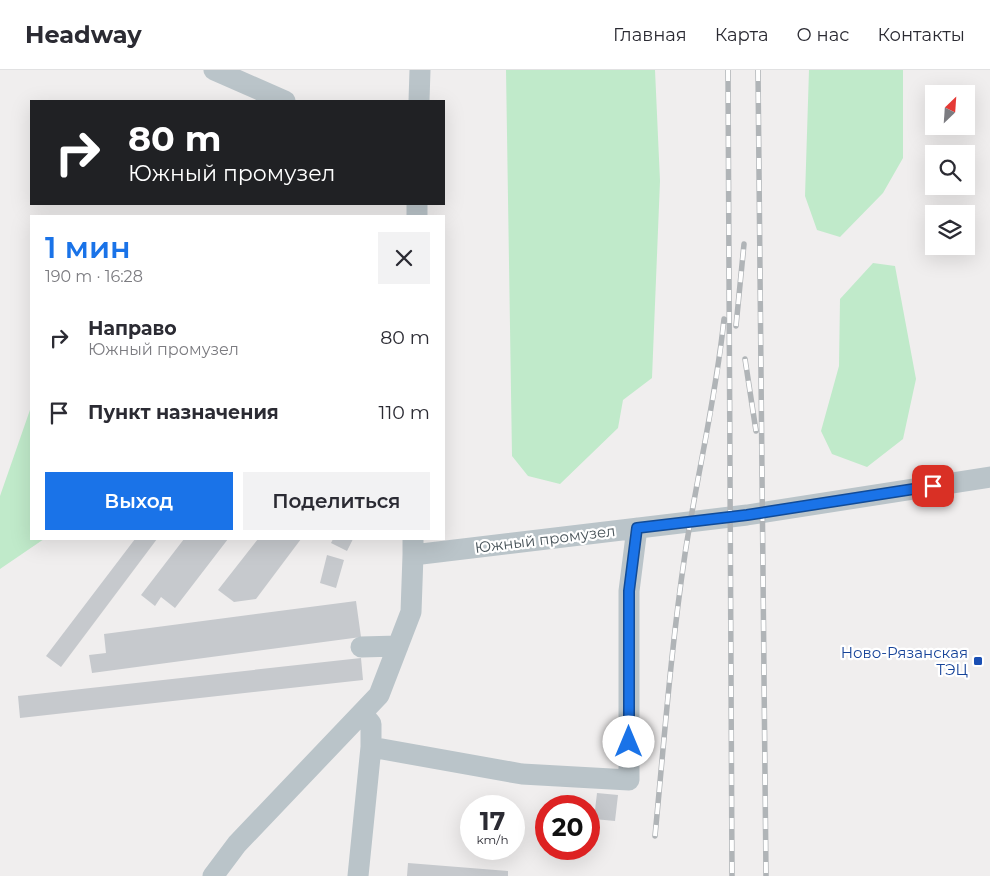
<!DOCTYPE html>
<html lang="ru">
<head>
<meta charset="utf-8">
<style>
  :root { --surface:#fff; --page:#f2f2f3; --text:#2b2b33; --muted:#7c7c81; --line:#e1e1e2; --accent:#1a73e8 }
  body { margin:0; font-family:Montserrat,sans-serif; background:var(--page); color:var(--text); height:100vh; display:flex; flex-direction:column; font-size:19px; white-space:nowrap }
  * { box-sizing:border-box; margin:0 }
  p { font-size:16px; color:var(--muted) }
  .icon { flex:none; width:28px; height:28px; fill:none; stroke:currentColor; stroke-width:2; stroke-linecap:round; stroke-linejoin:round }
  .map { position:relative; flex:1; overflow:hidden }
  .sheet { position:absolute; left:30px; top:145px; width:415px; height:325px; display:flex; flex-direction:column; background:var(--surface); border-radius:0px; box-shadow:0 5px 20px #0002 }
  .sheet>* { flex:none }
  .hud { position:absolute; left:30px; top:30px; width:415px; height:105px; border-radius:0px; box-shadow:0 5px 20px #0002; background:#202124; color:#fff; overflow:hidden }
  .needle { width:32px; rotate:25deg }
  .tools { position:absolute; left:925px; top:15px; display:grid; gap:10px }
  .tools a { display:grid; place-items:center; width:50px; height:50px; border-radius:0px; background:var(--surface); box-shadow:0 5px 20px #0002; font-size:25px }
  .speed { position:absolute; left:460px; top:725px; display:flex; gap:10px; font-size:25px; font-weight:700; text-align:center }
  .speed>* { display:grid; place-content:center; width:65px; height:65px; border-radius:50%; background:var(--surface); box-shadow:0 5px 20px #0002; line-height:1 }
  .speed small { font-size:12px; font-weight:400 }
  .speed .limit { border:8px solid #d22; background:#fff; color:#111 }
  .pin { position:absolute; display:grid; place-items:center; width:42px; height:42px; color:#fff; margin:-21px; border-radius:10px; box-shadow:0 2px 8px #0006 }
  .me { position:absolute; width:55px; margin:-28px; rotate:0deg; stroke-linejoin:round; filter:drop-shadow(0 0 4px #0008) }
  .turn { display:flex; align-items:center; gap:18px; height:105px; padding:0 15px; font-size:22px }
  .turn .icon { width:65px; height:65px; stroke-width:2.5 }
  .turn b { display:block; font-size:35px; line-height:42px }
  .round { display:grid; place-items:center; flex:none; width:52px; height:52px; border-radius:0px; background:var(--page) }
  .overview { display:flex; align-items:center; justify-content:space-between; height:85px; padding:0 15px }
  h1 { font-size:30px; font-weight:600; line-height:38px; color:var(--accent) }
  .primary-button { display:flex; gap:10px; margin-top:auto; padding:10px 15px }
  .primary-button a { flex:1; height:58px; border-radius:0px; background:var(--accent); color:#fff; font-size:20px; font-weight:600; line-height:58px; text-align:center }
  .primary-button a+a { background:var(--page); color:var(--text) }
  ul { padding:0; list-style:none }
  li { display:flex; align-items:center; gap:15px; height:75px; padding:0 15px }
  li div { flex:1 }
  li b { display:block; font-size:19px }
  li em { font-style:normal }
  header { display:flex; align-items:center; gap:30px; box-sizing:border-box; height:70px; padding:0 25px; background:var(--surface); border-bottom:1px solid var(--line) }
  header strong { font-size:24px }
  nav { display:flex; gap:28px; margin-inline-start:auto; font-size:18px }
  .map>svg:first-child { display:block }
  .green { fill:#c0eaca }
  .building { fill:#c6c9cd }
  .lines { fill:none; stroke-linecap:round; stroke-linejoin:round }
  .minor { stroke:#bac4c9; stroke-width:21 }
  .rail-casing { stroke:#b0b4b7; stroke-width:5.5 }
  .rail { stroke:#fff; stroke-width:4; stroke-dasharray:11; stroke-linecap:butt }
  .route-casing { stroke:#114b97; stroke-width:12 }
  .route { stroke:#1a73e8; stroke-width:9 }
  .transit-dot { fill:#1a4fb4; stroke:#fff; stroke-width:2 }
  .labels { text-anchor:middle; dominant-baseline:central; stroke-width:4.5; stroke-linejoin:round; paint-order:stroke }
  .street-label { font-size:15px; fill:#485359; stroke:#fff }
  .transit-label { font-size:15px; fill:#164399; stroke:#fff; text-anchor:end }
</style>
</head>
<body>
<header>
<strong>Headway</strong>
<nav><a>Главная</a><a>Карта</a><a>О нас</a><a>Контакты</a></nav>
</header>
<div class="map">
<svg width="990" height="806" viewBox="0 0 990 806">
  <rect width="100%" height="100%" fill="#f0eeee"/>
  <path class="green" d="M506 0H655L660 111 652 308 623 330 618 358 560 414 528 406 512 386Z
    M809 0H903V88L883 123 840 167 817 160 805 126Z
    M873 193 895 196 916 309 903 369 867 397 832 384 821 361 839 296 840 229Z
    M31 337V469H44L0 499V426Z"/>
  <path class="building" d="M135 469H157L61 597 46 586Z
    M184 469H228L175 538 161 527 155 536 141 525Z
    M258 469H301L256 529 234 532 218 520Z
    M333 469H353L347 481 331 473Z
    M327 485 344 490 336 518 320 513Z
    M356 531 361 567 92 603 89 585 106 583 104 564Z
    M361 588 363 610 20 648 18 626Z
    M597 723 618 725 615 751 594 749Z
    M408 793 508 801V806H407Z"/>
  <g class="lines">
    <path class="minor" d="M214 0 285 31
      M419 31 420 0
      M417 146V134
      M413 469V485L747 445 990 407
      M361 577 398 576
      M371 677 522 704 629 710V521L637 458
      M213 806 237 774 379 625 411 542 413 485
      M358 806 371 677V654L362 643"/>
    <g class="rail-casing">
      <path id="rail" d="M728 0 732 806
        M758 0 766 806
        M736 256 744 174
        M745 289 756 361
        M655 766C664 672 671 578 685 484 697 405 716 328 724 249"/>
    </g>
    <use href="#rail" class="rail"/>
  </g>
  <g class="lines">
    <g class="route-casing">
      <path id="route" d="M629 672V521L637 458 747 445 933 416"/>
    </g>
    <use href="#route" class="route"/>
  </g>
  <rect class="transit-dot" x="973" y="586" width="10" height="10" rx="2.5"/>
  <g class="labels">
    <g class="street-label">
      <text transform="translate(545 469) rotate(-7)">Южный промузел</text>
    </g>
    <g class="transit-label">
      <text x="968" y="582">Ново-Рязанская<tspan x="968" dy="17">ТЭЦ</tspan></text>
    </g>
  </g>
</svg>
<div class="tools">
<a><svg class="needle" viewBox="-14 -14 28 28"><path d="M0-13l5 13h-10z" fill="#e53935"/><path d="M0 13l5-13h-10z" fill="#7c7c81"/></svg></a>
<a><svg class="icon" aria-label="search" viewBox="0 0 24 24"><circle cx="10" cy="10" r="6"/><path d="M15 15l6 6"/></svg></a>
<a><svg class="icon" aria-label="layers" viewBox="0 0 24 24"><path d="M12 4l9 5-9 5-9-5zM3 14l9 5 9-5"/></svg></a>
</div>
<div class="speed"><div>17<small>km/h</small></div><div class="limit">20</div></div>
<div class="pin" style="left:933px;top:416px;background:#d93025"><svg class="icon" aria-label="arrive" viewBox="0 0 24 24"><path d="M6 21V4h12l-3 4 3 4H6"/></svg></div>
<svg class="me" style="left:629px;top:672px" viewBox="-20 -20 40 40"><circle r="19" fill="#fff"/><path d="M0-13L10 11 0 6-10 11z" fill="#1a73e8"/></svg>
<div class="hud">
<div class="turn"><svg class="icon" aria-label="right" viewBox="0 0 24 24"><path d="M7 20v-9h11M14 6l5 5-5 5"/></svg><div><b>80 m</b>Южный промузел</div></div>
</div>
<section class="sheet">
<div class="overview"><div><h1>1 мин</h1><p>190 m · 16:28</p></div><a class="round"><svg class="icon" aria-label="close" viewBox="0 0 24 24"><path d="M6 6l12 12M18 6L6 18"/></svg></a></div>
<ul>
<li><svg class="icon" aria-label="right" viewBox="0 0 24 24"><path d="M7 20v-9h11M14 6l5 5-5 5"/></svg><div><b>Направо</b><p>Южный промузел</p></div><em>80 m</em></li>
<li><svg class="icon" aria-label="arrive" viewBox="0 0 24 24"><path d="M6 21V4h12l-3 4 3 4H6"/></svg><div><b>Пункт назначения</b></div><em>110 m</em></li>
</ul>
<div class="primary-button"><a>Выход</a><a>Поделиться</a></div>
</section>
</div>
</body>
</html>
